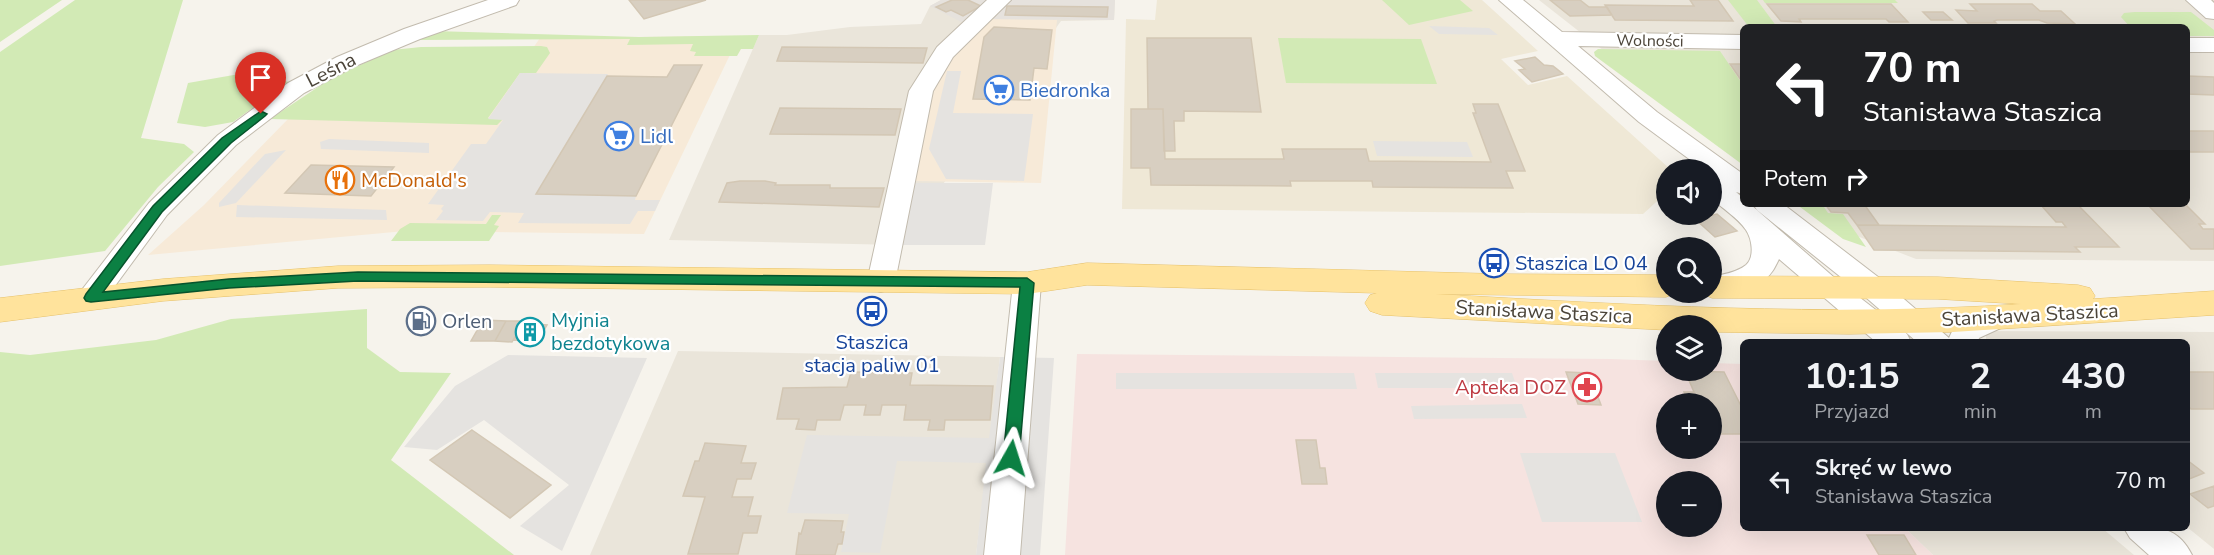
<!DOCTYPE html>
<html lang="pl">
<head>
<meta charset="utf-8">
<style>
  :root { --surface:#171b24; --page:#242831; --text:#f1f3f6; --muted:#9ea1a6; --line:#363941 }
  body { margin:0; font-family:"Nunito Sans",sans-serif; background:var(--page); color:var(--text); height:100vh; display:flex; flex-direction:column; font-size:22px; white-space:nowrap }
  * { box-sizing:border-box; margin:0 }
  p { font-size:20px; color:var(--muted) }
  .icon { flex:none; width:33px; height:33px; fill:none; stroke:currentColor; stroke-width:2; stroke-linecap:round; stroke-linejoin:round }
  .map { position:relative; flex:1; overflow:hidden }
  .drawer { position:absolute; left:1740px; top:339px; width:450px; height:192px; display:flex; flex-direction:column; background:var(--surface); border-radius:9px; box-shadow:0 6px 24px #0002 }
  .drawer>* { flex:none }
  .top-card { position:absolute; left:1740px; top:24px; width:450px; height:183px; border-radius:9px; box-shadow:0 6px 24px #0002; background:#202124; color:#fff; overflow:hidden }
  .buttons { position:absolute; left:1656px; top:159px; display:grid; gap:12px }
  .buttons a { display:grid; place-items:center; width:66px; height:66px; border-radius:50%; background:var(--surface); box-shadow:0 6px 24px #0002; font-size:30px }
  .pin { position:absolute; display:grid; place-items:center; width:51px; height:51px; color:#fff; margin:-62px -26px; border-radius:50% 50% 50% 0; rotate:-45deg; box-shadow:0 0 6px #0007 }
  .pin .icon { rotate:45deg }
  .me { position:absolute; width:66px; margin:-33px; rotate:6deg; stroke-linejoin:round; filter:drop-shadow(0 0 4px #0008) }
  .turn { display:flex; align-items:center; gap:21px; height:126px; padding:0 24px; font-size:27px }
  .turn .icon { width:78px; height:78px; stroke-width:2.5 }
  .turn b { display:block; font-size:42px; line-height:51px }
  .then { display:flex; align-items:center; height:57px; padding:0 24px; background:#0003; gap:12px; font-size:22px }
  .eta { display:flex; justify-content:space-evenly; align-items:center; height:102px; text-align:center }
  .eta b { font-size:36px; font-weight:700; line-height:42px }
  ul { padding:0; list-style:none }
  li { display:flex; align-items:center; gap:18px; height:78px; padding:0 24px; border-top:2px solid var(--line) }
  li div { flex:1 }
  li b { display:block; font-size:22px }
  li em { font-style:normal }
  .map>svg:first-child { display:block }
  .residential { fill:#eae5da }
  .commercial { fill:#f7ead8 }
  .industrial { fill:#e6e2dd }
  .education { fill:#efe8d6 }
  .medical { fill:#f6e3e0; fill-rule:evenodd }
  .green { fill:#d2eab5 }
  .parking { fill:#e5e3e0 }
  .building { fill:#d8cfc1; stroke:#d3c7b4; stroke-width:1.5 }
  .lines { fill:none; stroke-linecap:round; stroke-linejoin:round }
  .minor-casing { stroke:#c2bbae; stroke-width:2 }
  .major-casing { stroke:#e6c16a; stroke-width:1 }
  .minor { fill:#fff; fill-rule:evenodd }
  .major { fill:#ffe39c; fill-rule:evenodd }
  .route { fill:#0b8043; stroke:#07532c; stroke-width:1.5 }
  .labels { text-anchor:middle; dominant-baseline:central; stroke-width:4.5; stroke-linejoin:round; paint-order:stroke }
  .far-street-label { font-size:16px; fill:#4b4439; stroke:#fff }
  .street-label { font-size:20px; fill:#4b4439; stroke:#fff }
  .shop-label { font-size:20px; fill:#366cbe; stroke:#fff; text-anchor:start }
  .food-label { font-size:20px; fill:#c56008; stroke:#fff; text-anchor:start }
  .transit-label { font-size:20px; fill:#164399; stroke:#fff; text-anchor:start }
  .culture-label { font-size:20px; fill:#0d838f; stroke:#fff; text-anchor:start }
  .service-label { font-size:20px; fill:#4e5e75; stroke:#fff; text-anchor:start }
  .health-label { font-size:20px; fill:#be3a42; stroke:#fff; text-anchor:end }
</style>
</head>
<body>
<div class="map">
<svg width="2214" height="555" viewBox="0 0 2214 555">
  <rect width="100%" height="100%" fill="#f6f3ec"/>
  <path class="residential" d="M941 0H1115L1114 20 1061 21 899 245 669 240 759 35H787L850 27 921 24 930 6Z
    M1539 0H2214V261L1916 259 1826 224 1800 204H2187V27H1743V160Z
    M1986 331 2214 332V549L2187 527V342H1986Z
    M678 351 1000 357 976 555H590Z
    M1905 528H2102L2134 555H1933Z"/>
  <path class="commercial" d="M987 19 1057 20 1041 183 911 181 931 83 958 42Z
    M739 36 644 234 405 231 148 255 204 205 289 118 482 122 540 38Z"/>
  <path class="industrial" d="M941 0H1115L1114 20 987 19 975 29 930 6Z"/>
  <path class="education" d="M1157 0H1482L1538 51 1501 59 1528 85 1567 76 1670 169 1666 170V193L1643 214 1122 209 1126 19 1155 20Z"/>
  <path class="medical" d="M1077 354 1611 359 1666 361V370H1712V363L1743 364V528H1905L1933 555H1065ZM1666 404H1712V448H1666ZM1666 482H1712V526H1666Z"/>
  <path class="green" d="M0 0H62L0 42Z
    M75 0H183L141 138 184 144 194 152 158 187 105 251 0 266V52Z
    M1382 0H1460L1473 11 1409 25Z
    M1728 0H1757L1777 27H1749Z
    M1763 0H1895L1898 3H1765Z
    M2135 12H2191L2214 30V36H2187V27H2130L2121 17 2124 13Z
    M434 31 639 37 759 35 753 49H741L737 56H694L696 52 690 51 693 44 627 45 630 39 415 40Z
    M1278 38 1421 39 1437 84 1286 83Z
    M541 46 547 47 550 53 536 73H520L488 118 503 119 497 125 270 119 330 79 392 50 421 47Z
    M1598 49 1720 51 1743 85V165L1595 56 1594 52Z
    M245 73 289 82 233 122 205 127 177 123 188 83Z
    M1796 204H1822L1828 213 1843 214 1866 247 1843 239Z
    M492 215H501L494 225 499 226 489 241H391L400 229 410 223 486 224Z
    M367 309V348L400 372 451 373 391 460 514 555H0V352L30 355 156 340 231 319Z"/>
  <path class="parking" d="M1429 26 1489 28 1498 35 1439 34Z
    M947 71H961L953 113 1033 114 1024 181 946 179 929 149Z
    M520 73 608 74 536 194 636 196 635 200H660L655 211H638L630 224 518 223 524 213 490 212 483 221 436 220 443 211 441 209 444 205 428 204 471 144H486L503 120 488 119Z
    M329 139 429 143V153L321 149 320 142Z
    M1373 141 1467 142 1473 157 1377 156Z
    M286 150 236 203 219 207V203L265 154Z
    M913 183H993L985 245H899Z
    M237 205 386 210 387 220 236 217Z
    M508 355 647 358 562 551 520 526 569 485 484 420 437 450 404 447 455 386Z
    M1000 357 1054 358 1040 555H976L986 463 897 461 880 553 841 552 849 514 787 513 807 435 989 438Z
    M1116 373H1354L1357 389H1116Z
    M1375 373H1512L1517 388H1378Z
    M1522 404 1527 418 1414 419 1411 406Z
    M1520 453H1615L1642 522H1542Z"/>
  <path class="building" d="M629 0H706L644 19Z
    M952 0H968L981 6 963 16 951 10 946 12 936 7Z
    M1550 0H1580L1589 7H1607L1612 15 1570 16Z
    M1690 0H1718L1733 21 1615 20 1605 5 1694 6Z
    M1767 4H1891L1908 22H1889L1886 19H1799L1801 22 1781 21Z
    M1970 4H2032L2040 11H2061L2075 24 2047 23 2039 20H1997L1994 21 1996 23H1968L1956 10 1977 11Z
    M1007 6 1108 7 1107 17 1005 15Z
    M1923 12H1943L1952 20H1931Z
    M994 27 1052 30 1047 69 1034 68 1030 100 973 99 984 37Z
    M1147 38H1251L1261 112 1184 111V121H1174L1175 151H1164L1163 109H1148Z
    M782 47 927 48 923 63 777 61Z
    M1535 57 1544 65 1553 66 1563 74 1532 82 1519 70 1525 69 1515 61Z
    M1730 64H1743V83Z
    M674 65H702L636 196 536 194 607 76 667 77Z
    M2187 76 2214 77V95L2187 94Z
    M1473 104H1498L1525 171H1506L1513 188 1373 187 1372 181H1290L1291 186 1151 185 1150 168H1131V109H1163L1165 159H1284L1282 149H1366L1369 161 1491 162 1473 113H1476Z
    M780 108 901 109 895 135 770 134Z
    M2187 131H2214V152H2187Z
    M311 165 394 167 371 196 285 193Z
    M740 181H765L776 183 775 185H830V188H884L879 207 719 202 727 183Z
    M1825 204H1864L1879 225H1857L1848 213 1831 212Z
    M2040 204H2077L2119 247H2075L2080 252 1874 250 1857 225 2066 227 2062 222H2056Z
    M2147 204H2185L2205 224H2199L2203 229H2214V249H2191Z
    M1717 214 1737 231 1715 237 1695 219Z
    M483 320 506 321 495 341H471Z
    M506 321H524L512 342 495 341Z
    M523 324H535L547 325 538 341 514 340Z
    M1685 371 1724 372 1743 410V434H1712V404H1689L1684 392H1694Z
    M851 372 912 373 910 385 993 386 990 420H945L944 430H928L930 420H904L906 405H882L880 415H864L866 405H844L840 420H817L815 430 796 429 799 419H777L783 388 847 387Z
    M1566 372 1589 373 1601 405 1578 404Z
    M2187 372H2214V409H2191L2187 405Z
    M472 430 551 485 510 518 430 460Z
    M1296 440H1316L1320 468H1325L1327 484H1302Z
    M705 443 746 446 741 463H756L751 479H737L732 497H753L748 516H761L757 533H743L738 554H688L705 497 683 496 695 461H699Z
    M2187 460 2204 473 2187 480Z
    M2214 486V506L2208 508 2190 494Z
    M805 520 843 521 841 532H844L842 544H838L835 555H796L799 533 801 534Z
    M1867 535H1904L1916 555H1879Z"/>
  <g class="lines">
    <g class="minor-casing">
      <path id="minor" d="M488 0H519L516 5 420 39 353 67 304 93 236 145 167 215 101 305 91 308 81 305 76 298 81 291 149 203 218 135 288 83 337 57 404 29Z
        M987 0H1011L953 57 933 91 895 282 891 289 881 292 871 289 867 282 909 91 937 47Z
        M1499 0H1523L1562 32 1743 35V49L1578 46 1657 112 1743 174V194L1736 192 1743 198V204H1750L1837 280 1907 334 1911 342H1876L1779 259C1775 267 1772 274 1765 279 1750 290 1721 298 1704 293L1712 292V277C1723 274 1736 273 1746 265 1755 257 1752 239 1746 230 1738 218 1722 208 1712 199V177L1715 178 1712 175V170H1704L1639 122Z
        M2186 0H2211L2214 3V19L2206 18Z
        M2187 38H2214V52H2187Z
        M1753 204H1783L1882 280 1949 338 1955 325C1972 317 1988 307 2005 312L2010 319 2005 326 1979 338 1978 342H1917L1862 294 1757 210Z
        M1027 273 1037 276 1041 283 1020 555H984L1013 283 1017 276Z
        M2124 528C2155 528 2176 523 2192 555H2149L2130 538Z"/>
    </g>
    <g class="major-casing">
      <path id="major" d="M1087 263 1501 274 1666 275V292H1679L1666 297 1435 294C1630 305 1826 317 2021 304L1938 299 1712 298 1699 292H1712V276L1938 277 2078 285 2090 288 2095 296 2093 299 2214 291V315L1953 332 1849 334 1716 332 1712 331V326H1666V330L1382 315 1370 311 1365 303 1370 295 1377 293 1087 285 1027 294 489 287 338 288 163 301 0 322V298L163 279 338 266 489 265 1027 272Z"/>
    </g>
    <use href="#minor" class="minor"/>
    <use href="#major" class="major"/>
  </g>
  <path class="route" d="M261 111 267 114 265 116 231 143 162 212 103 292 229 279 358 272 1027 278 1034 283 1019 458 1017 462 1011 464 1006 462 1003 458 1020 287 358 281 229 288 91 302 86 301 84 298 86 294 153 206 222 138Z"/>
  <defs>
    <g id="supermarket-ring" transform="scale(1.5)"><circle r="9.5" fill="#fff" stroke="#3f7fe0" stroke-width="1.5"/><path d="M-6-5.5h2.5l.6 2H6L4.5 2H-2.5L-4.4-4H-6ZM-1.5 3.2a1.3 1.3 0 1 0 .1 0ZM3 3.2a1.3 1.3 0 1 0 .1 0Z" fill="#3f7fe0"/></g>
    <g id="restaurant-ring" transform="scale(1.5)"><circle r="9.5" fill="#fff" stroke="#e8710a" stroke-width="1.5"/><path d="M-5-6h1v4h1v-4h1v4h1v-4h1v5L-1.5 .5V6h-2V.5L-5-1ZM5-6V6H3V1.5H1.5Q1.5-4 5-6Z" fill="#e8710a"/></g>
    <g id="bus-ring" transform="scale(1.5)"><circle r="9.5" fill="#fff" stroke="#1a4fb4" stroke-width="1.5"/><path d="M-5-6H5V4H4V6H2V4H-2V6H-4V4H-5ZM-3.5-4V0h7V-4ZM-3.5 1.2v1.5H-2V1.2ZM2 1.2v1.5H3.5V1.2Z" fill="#1a4fb4"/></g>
    <g id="fuel-ring" transform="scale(1.5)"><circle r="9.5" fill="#fff" stroke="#5c6f8a" stroke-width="1.5"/><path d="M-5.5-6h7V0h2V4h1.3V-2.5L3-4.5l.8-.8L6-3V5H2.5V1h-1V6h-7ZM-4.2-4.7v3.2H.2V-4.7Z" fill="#5c6f8a"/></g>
    <g id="building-ring" transform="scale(1.5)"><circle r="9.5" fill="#fff" stroke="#0f9aa8" stroke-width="1.5"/><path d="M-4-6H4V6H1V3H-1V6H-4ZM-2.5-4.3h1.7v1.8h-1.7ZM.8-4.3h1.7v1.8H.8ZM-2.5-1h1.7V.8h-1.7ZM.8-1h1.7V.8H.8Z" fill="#0f9aa8"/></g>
    <g id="pharmacy-ring" transform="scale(1.5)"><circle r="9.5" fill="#fff" stroke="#e0444e" stroke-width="1.5"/><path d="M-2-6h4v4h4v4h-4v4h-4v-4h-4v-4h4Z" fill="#e0444e"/></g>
  </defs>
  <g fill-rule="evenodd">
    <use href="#supermarket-ring" x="999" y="90"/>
    <use href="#supermarket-ring" x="619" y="136"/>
    <use href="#restaurant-ring" x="340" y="180"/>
    <use href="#bus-ring" x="1494" y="263"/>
    <use href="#bus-ring" x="872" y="311"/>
    <use href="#fuel-ring" x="421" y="321"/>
    <use href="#building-ring" x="530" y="332"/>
    <use href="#pharmacy-ring" x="1587" y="387"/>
  </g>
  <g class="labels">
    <g class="far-street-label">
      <text transform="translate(1650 41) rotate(1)">Wolności</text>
    </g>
    <g class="street-label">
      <text transform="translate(331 70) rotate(-27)">Leśna</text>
      <text transform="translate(1544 312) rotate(3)">Stanisława Staszica</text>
      <text transform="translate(2030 315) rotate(-3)">Stanisława Staszica</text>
    </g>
    <g class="shop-label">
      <text x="1020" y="90">Biedronka</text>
      <text x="640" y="136">Lidl</text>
    </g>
    <g class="food-label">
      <text x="361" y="180">McDonald's</text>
    </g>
    <g class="transit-label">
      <text x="1515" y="263">Staszica LO 04</text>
      <text x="872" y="342" text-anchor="middle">Staszica<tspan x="872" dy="23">stacja paliw 01</tspan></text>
    </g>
    <g class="culture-label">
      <text x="551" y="320">Myjnia<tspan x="551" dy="23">bezdotykowa</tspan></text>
    </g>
    <g class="service-label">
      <text x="442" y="321">Orlen</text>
    </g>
    <g class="health-label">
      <text x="1566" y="387">Apteka DOZ</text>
    </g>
  </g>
</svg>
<div class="buttons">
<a><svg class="icon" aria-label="sound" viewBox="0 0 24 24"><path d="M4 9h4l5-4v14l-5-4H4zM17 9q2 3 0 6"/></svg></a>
<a><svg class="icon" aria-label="search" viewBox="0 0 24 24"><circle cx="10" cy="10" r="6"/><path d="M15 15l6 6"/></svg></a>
<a><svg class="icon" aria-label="layers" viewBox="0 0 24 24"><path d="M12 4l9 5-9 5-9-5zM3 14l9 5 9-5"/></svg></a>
<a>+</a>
<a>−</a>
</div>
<div class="pin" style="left:261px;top:114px;background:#d93025"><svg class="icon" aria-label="arrive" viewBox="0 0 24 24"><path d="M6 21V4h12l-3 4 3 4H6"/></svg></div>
<svg class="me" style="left:1011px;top:458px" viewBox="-20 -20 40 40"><path d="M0-17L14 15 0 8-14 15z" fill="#0b8043" stroke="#fff" stroke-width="4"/></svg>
<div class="top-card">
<div class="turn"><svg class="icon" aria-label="left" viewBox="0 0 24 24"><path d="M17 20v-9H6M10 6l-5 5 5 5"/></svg><div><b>70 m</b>Stanisława Staszica</div></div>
<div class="then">Potem<svg class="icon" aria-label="right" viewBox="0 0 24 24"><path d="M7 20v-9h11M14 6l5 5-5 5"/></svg></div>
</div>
<section class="drawer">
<div class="eta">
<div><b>10:15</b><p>Przyjazd</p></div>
<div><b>2</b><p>min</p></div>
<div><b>430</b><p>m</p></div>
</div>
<ul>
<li><svg class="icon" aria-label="left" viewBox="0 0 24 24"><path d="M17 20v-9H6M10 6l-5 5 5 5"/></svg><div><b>Skręć w lewo</b><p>Stanisława Staszica</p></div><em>70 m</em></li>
</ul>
</section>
</div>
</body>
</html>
